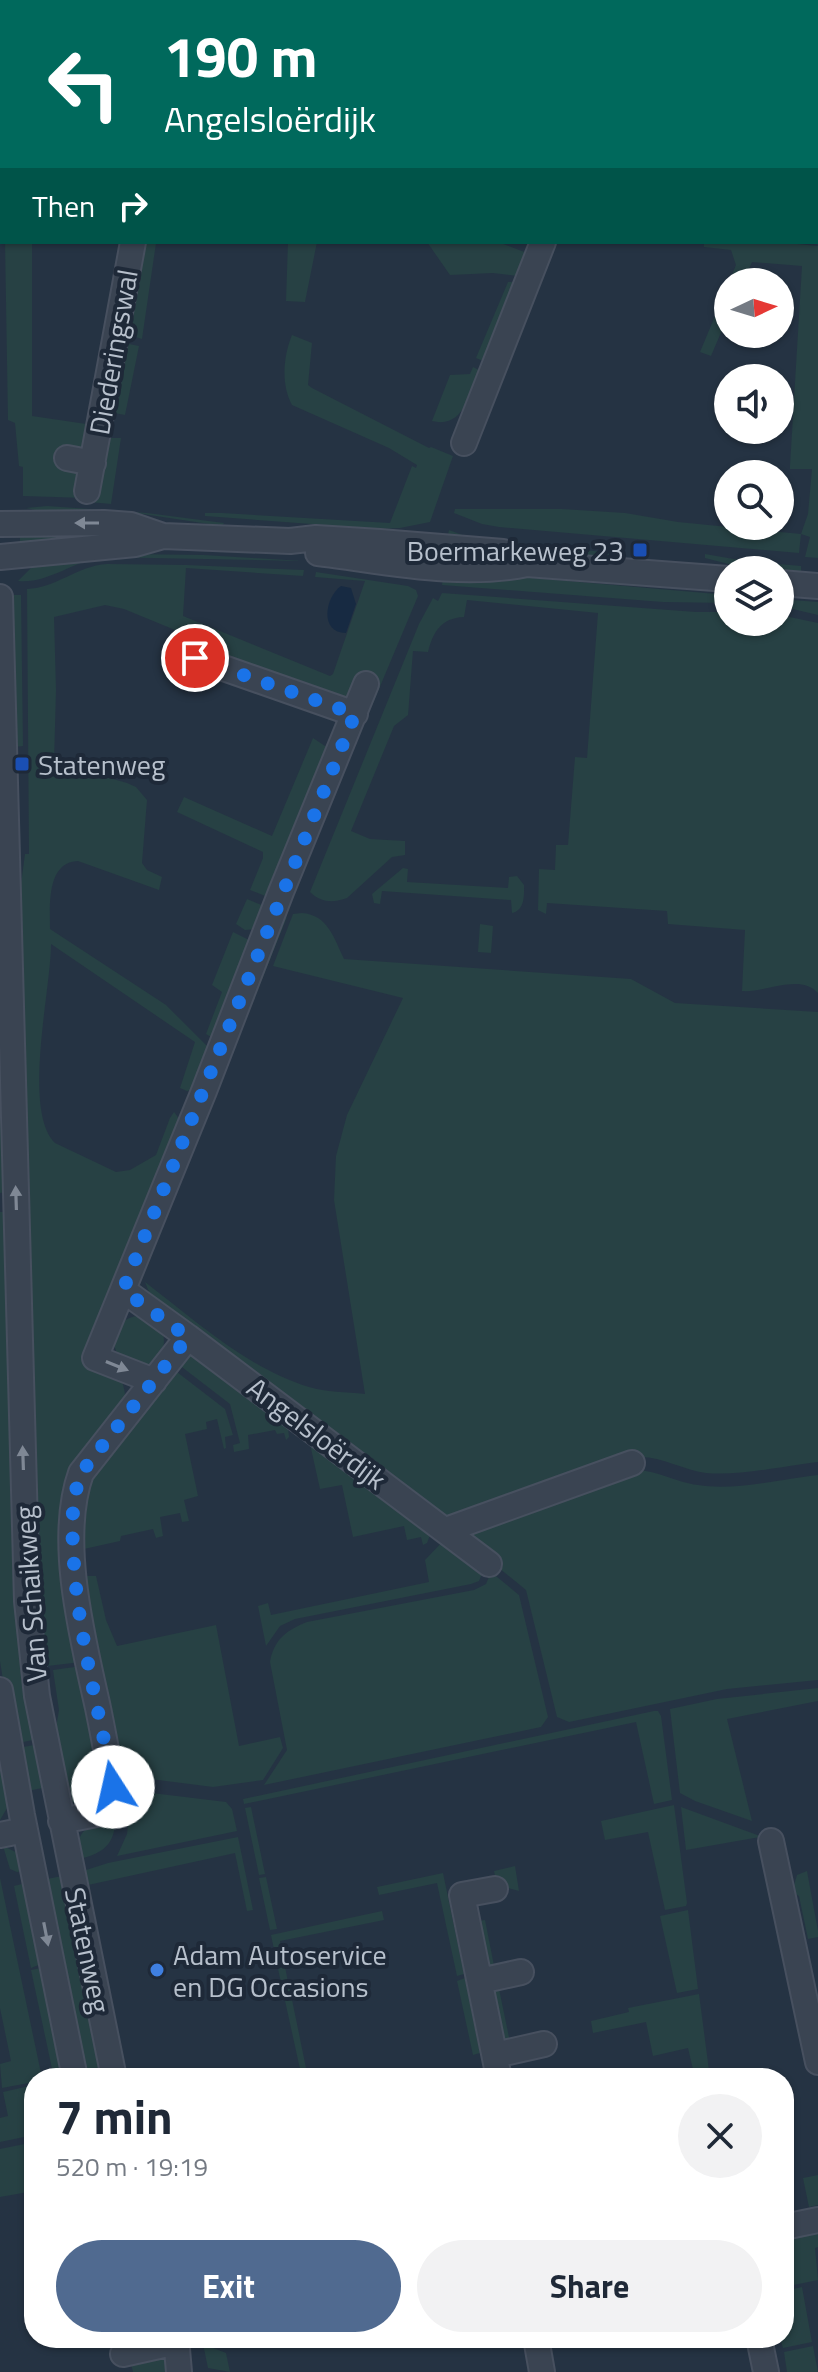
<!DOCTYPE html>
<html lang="en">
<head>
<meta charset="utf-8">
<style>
  :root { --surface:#fff; --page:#f2f2f3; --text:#1f2937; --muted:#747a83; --accent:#506a90 }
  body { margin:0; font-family:"Titillium Web",sans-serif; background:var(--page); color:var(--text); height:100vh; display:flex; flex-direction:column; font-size:30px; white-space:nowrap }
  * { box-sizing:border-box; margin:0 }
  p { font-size:26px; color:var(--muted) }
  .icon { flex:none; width:44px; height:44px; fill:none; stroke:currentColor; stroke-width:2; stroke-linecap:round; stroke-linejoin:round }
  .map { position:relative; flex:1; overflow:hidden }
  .details { position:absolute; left:24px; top:2068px; width:770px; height:280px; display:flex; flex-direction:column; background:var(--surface); border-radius:32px; box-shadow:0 2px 6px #0004 }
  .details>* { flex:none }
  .top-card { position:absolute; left:0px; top:0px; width:818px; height:244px; box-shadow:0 2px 6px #0004; background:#00695c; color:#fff; overflow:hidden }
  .needle { width:52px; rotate:86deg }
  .buttons { position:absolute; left:714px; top:268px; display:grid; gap:16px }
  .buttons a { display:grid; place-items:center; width:80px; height:80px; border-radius:50%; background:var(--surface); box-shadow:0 2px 6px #0004; font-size:40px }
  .pin { position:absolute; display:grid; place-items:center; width:68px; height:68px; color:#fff; margin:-34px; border:4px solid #fff; border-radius:50%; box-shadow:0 2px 8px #0007 }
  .me { position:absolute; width:88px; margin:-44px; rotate:350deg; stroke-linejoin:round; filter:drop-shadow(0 0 6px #0008) }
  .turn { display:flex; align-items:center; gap:28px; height:168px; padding:0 32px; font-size:36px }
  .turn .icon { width:104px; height:104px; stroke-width:2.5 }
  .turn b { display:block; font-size:56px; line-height:68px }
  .then { display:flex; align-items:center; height:76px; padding:0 32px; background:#0003; gap:16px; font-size:30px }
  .round { display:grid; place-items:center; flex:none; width:84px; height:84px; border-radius:42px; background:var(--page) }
  .head { display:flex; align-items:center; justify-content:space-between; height:136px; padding:0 32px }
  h1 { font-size:48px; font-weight:700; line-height:60px }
  .action { display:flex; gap:16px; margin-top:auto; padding:16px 32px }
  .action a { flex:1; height:92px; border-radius:48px; background:var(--accent); color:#fff; font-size:32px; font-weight:700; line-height:92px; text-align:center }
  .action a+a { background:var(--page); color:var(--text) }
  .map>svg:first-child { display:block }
  .green { fill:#274144 }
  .water { fill:#172a42 }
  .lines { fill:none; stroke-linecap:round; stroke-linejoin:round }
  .minor-casing { stroke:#47505f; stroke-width:28 }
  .minor { stroke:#3a4452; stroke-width:24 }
  .oneway { fill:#7f8895 }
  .route { stroke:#1a73e8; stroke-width:14; stroke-dasharray:0 25.2 }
  .transit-dot { fill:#1a4fb4; stroke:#1e2938; stroke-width:3 }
  .shop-dot { fill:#3f7fe0; stroke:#1e2938; stroke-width:3 }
  .labels { text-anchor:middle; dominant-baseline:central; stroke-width:8; stroke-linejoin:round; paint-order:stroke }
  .street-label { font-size:28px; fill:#b7c0cc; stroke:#1e2938 }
  .poi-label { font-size:28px; fill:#b7c0cc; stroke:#1e2938; text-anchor:start }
</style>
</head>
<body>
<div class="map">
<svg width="818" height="2372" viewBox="0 0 818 2372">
  <rect width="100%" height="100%" fill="#253343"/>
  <path class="green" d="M5 242H32V416L93 425 85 446 80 449 75 469 80 476 86 498 23 496V467L19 466 15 423 8 420Z
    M139 242 156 243 142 339 123 333Z
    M288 242H317L305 302 286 301Z
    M427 242H498L527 253 518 276 493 273 450 275Z
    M704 242H777L818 246V558L805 557 810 537 801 534 799 553 499 527 482 524 454 513 455 509H562L625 513 678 522 801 534 808 514 812 469H790V466L802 266 752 262 743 282H729L736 265 731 250 704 247Z
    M508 282H515L483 361 476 358Z
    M728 285V316L711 356 700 352Z
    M292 335 312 343 308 385 312 388 429 448 431 447 453 456 430 522 400 528 379 529 205 516V513H222L390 523 412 466 416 468 417 465 389 448 292 405C281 385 283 357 292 335Z
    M129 344 139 346 125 415 109 412 120 347Z
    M473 367 479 370C470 393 464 429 432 421L450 375 470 374Z
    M104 438H121L111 504 89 502Z
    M47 506 147 513 224 523 222 526 143 514 39 511 26 508Z
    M449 530 473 539 604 552 623 548 622 559 476 545 447 539Z
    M28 535H106L31 543 20 542V537Z
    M122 554 204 555 303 561 101 557C72 562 47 584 18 581L36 563Z
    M705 554 745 561 801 566V573L748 569 705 558Z
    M107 564 186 565 304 570 303 576 186 568 183 616 330 676 333 674 365 581 315 577 316 572 408 586 416 590 418 596 371 708 365 706 374 682 358 675 346 703 192 653 197 639 124 609 105 605 54 617 56 690 54 762 127 783 136 787 147 800 142 863 147 870 162 877 159 890 78 861C46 862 50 907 50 929L166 1005 212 1051 194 1090 187 1091 180 1088 195 1042 51 944C51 990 22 1110 55 1143L116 1172 130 1170 156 1155 170 1118 174 1112 183 1124 96 1341C107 1358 127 1379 125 1400L79 1465 81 1662 47 1666 37 1645 19 899 25 854H29L27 589C56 588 77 566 107 564Z
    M443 576 522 577 728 595V603L663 602 442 585Z
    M442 593 696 612H728V622H780V615L818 623V993C800 973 765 993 742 991L745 930 668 924 667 911 547 903 546 914 538 910 539 869 555 870 556 845H568L575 757 587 758 598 613 467 600 464 617C441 618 433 632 428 652L413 651 408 715 394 726 351 831 370 839 405 841V855L392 857 347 898C334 903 321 903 310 892L419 624 433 598 438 601Z
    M13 595H21L23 746 15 747Z
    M780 599 818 602V615L780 606Z
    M313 738 328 748 268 897 250 890 263 858V852L177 812 184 797 272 836Z
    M0 798 5 1192 0 1193Z
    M403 868 408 869 407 882 508 888 509 877 517 876 524 885C524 896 525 910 512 913L511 900 382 891 380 904 374 903 372 894Z
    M247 899 264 906 256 929 245 930 236 924Z
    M302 913C328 915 334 938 344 959L631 979 675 1003 818 1012V1462C784 1466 740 1476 706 1473 683 1470 663 1457 640 1457L447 1519 379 1475 378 1462 371 1460 149 1292 145 1282C196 1321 247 1368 309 1387 326 1392 346 1392 365 1394L334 1200 336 1156 347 1115 403 998 273 966 293 914Z
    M287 917 140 1284 280 923Z
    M480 924 493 926 491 953 478 952Z
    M233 932 251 941 216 1040 206 1034 222 992 212 985Z
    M0 1212H5L38 1739 13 1744 0 1661Z
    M114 1341a25 25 0 1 1 50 0a25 25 0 1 1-50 0Z
    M190 1347 287 1420 289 1437 286 1440 284 1433 277 1434 275 1430 248 1435 249 1449 234 1452 233 1445 240 1443 230 1404 178 1364Z
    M173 1369 225 1409 233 1435 225 1437 226 1448 224 1449 217 1419 206 1422 207 1429 185 1434 198 1496 184 1500 189 1521 182 1522 180 1513 160 1517 163 1536 156 1538 153 1529 121 1536 120 1541 84 1549C82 1520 84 1493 98 1467Z
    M310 1444 430 1535 427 1543 423 1545 421 1537 407 1540 404 1526 353 1537 342 1485 320 1489Z
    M632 1470C656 1469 674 1482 698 1485 734 1491 782 1479 818 1475V1680L727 1689 569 1722 557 1717 526 1590 461 1537Z
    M447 1537 485 1566 479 1581 471 1584 295 1619 280 1626 266 1646 258 1606 268 1603 271 1615 429 1582 425 1560Z
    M491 1572 519 1595 548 1717 541 1727 264 1785 287 1750 270 1662C274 1639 287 1630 307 1622L474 1590 486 1584Z
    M86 1576H96L106 1620 117 1646 216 1625 239 1746 280 1737 283 1748 263 1780 213 1787 127 1776 119 1770 88 1610Z
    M82 1666 104 1785 100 1786 96 1802 82 1808 68 1799 54 1740 59 1710 53 1670Z
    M818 1688V1701L727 1719 752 1821 695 1801 680 1793 670 1709 717 1699Z
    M654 1711H658L661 1716 672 1800 654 1804 636 1722 244 1804 243 1799Z
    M39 1744 47 1787 23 1792 13 1749Z
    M0 1752 10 1803 0 1820Z
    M127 1790 226 1802 232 1809 237 1831 117 1856 127 1834 128 1825 123 1793Z
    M674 1805 687 1903 686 1906 665 1910 648 1832 605 1840 601 1821Z
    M251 1807 265 1874 259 1875 245 1808Z
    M681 1807 760 1836V1837L686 1850Z
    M115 1821C115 1847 99 1855 75 1860 79 1827 84 1827 115 1821Z
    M238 1837 253 1910 247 1911 235 1853 88 1885 77 1873 108 1863Z
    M3 1846 18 1853 27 1870 17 1872 10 1869Z
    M515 1866 519 1891 497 1885 494 1871Z
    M807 1871 818 1931V1937L808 1939 799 1896 792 1892 797 1875Z
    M443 1873 464 1974 457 1976 437 1883 379 1895 377 1887Z
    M67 1875 104 2078H87L58 1938 42 1880Z
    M266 1877 277 1929 270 1930 259 1878Z
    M0 1878 42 2078H34V2082L2 2088 0 2064 11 2061 0 2008Z
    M30 1882 46 1962 31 1968 14 1886Z
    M688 1910 698 1989 677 1993 660 1916Z
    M382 1911 384 1920 280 1941 288 1982 281 1983 271 1935Z
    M485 1920 495 1971 490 1973 479 1921Z
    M41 1968 42 1976 46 1975 70 2078H54L31 1970Z
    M465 1978 480 2053 473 2055 457 1981Z
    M492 1984H498L511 2047 506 2049Z
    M289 1985 306 2068 300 2069 282 1987Z
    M699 1994 710 2078H695L688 2048 653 2056 646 2022 593 2033 591 2021 629 2012 628 2008Z
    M34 2085V2135L0 2142V2118L8 2116 3 2092Z
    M34 2142V2191L0 2197V2149Z
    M818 2175V2205L809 2207 803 2178Z
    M818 2228V2247L815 2248 818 2280 784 2287V2235Z
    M802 2287 812 2342 783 2348 780 2338H784V2291Z
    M207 2338H266L227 2346Z
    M203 2344 226 2353 230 2372 208 2368Z
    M813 2346 818 2372H787L784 2352Z
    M172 2350 174 2372H133L130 2360Z"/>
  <path class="water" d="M341 586 351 588 356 604 346 633C319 633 325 597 341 586Z"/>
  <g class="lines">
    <g class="minor-casing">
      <path id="minor" d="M173 2V0
        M535 2V0
        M638 2V0
        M464 443 543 242
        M67 458 93 463
        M87 491 133 242
        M0 524 104 523 131 525 163 536 290 541 316 538 380 542 503 552 527 564
        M318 553C385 561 460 578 527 564L728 579
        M0 557 135 544 163 536
        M780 583 818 586
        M0 597 27 1601 37 1696 114 2078
        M195 658 355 714
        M188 1337 489 1564
        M154 1381 95 1358 204 1091 281 892 366 684
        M446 1530 632 1463
        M0 1690 22 1815 75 2078
        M61 1821 117 1810C111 1776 105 1742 98 1708 83 1640 57 1540 81 1473L188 1337 123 1290
        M0 1835 25 1830
        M771 1841 818 2062
        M495 1889 462 1895 499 2078
        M480 1981 521 1972
        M495 2055 544 2044
        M784 2227 818 2220
        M176 2338 179 2372
        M536 2338 542 2372
        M759 2338 766 2372
        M123 2354 168 2344 176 2338"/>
    </g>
    <use href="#minor" class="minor"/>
  </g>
  <defs><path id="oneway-solid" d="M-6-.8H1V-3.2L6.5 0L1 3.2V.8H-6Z" transform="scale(2)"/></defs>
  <g class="oneway">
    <use href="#oneway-solid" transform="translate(87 523) rotate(-180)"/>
    <use href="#oneway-solid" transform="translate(16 1198) rotate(-92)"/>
    <use href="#oneway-solid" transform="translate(117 1366) rotate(22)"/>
    <use href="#oneway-solid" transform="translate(23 1458) rotate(-92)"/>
    <use href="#oneway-solid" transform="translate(46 1934) rotate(79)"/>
  </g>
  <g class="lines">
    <path class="route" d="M113 1787C100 1712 79 1640 74 1564 72 1532 70 1504 81 1473L188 1337 123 1290 355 714 195 658"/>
  </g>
  <g class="transit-dot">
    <rect x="632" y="542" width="16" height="16" rx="4"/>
    <rect x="14" y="756" width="16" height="16" rx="4"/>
  </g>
  <circle class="shop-dot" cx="157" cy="1970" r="8"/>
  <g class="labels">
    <g class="street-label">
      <text transform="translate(113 352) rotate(-80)">Diederingswal</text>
      <text transform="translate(317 1433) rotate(37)">Angelsloërdijk</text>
      <text transform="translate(30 1594) rotate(-94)">Van Schaikweg</text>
      <text transform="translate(88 1950) rotate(78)">Statenweg</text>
    </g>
    <g class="poi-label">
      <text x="624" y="550" text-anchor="end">Boermarkeweg 23</text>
      <text x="38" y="764">Statenweg</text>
      <text x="173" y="1954">Adam Autoservice<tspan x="173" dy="32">en DG Occasions</tspan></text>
    </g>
  </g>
</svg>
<div class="buttons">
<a><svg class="needle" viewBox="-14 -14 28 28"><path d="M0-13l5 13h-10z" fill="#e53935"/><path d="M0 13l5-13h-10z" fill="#747a83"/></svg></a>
<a><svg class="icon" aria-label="sound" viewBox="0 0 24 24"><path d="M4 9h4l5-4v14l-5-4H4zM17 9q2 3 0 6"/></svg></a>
<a><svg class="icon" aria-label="search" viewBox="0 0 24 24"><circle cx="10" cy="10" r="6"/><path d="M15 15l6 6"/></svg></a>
<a><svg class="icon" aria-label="layers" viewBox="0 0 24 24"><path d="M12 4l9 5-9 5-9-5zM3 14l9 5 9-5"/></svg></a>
</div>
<div class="pin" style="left:195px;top:658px;background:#d93025"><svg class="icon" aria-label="arrive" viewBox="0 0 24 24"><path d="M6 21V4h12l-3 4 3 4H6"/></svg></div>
<svg class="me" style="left:113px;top:1787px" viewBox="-20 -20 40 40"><circle r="19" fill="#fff"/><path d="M0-13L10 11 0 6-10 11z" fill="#1a73e8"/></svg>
<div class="top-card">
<div class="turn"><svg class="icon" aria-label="left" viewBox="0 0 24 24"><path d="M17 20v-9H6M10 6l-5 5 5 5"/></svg><div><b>190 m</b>Angelsloërdijk</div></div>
<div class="then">Then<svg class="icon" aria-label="right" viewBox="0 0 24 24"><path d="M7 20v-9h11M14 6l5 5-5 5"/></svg></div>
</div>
<section class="details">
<div class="head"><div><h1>7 min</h1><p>520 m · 19:19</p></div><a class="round"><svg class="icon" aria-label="close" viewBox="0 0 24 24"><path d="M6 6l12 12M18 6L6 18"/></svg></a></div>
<div class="action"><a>Exit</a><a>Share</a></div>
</section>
</div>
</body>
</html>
